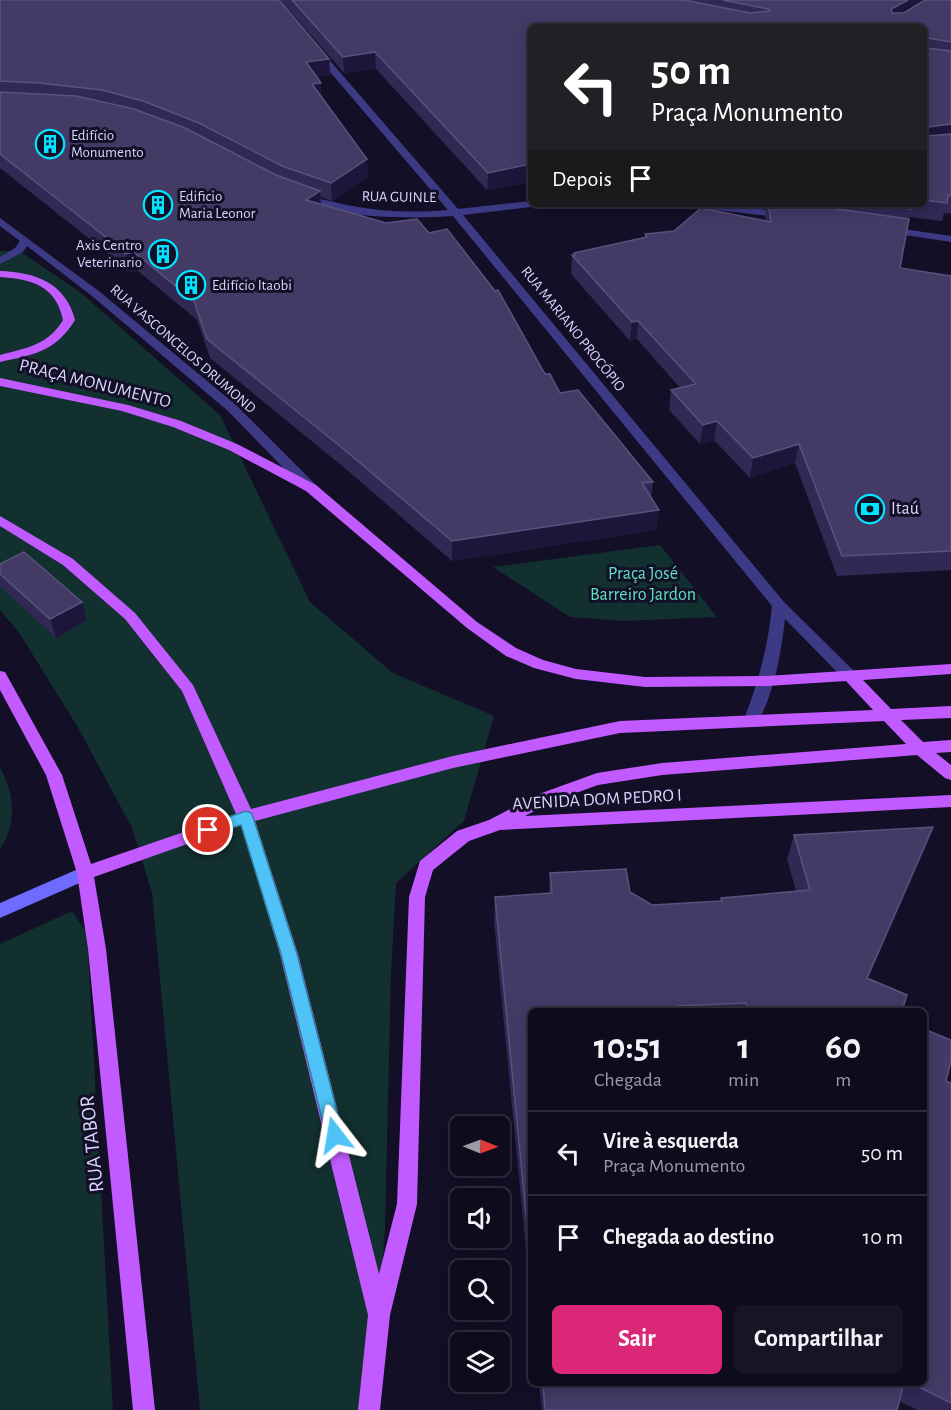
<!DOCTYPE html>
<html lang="pt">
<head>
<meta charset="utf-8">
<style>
  :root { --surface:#0e0b1c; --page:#171425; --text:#f1f3f6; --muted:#9b9ba3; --line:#2e2b3b; --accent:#db2777 }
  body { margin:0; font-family:"Alegreya Sans",sans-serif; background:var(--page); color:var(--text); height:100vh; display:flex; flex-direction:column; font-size:22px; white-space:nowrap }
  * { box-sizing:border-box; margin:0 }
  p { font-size:20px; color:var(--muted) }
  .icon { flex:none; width:33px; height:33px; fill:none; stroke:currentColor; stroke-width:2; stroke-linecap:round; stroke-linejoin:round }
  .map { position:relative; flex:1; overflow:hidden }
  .side { position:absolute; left:528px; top:1008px; width:399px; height:378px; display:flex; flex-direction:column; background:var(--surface); border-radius:9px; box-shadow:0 3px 15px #0003,0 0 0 2px var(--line) }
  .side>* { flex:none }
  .hud { position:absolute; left:528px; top:24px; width:399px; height:183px; border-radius:9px; box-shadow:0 3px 15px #0003,0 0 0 2px var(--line); background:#202124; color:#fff; overflow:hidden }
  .needle { width:39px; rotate:91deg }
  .controls { position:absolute; left:450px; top:1116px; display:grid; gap:12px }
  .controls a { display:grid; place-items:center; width:60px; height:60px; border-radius:9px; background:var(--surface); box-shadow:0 3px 15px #0003,0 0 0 2px var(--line); font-size:30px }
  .pin { position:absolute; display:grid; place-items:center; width:51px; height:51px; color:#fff; margin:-26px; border:3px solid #fff; border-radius:50%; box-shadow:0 2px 6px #0007 }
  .me { position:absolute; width:66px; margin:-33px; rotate:346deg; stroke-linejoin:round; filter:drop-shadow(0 0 4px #0008) }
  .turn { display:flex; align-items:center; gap:21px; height:126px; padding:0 24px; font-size:27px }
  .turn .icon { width:78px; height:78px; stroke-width:2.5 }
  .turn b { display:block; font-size:42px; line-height:51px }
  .then { display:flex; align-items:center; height:57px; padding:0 24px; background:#0003; gap:12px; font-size:22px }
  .eta { display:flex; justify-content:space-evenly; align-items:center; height:102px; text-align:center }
  .eta b { font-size:36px; font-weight:700; line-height:42px }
  .button { display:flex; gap:12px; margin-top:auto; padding:12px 24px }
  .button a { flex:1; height:69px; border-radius:9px; background:var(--accent); color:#fff; font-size:24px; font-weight:700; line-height:69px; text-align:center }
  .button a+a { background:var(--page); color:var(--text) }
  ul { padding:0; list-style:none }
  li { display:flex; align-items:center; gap:18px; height:84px; padding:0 24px; border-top:2px solid var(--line) }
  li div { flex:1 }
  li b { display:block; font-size:22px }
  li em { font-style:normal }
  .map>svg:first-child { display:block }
  .green { fill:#12302f }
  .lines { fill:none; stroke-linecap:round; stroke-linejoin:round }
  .minor { fill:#3d3a85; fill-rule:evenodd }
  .secondary { fill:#6f6bff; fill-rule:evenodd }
  .primary { fill:#c25bff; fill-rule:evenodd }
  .wall { fill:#312854 }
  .shaded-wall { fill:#1d163a }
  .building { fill:#433a66; stroke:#5a527e; stroke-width:1.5 }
  .route { fill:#4fc3f7; stroke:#337fa1; stroke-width:1.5 }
  .labels { text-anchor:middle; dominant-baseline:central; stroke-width:6; stroke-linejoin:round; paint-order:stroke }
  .far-poi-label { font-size:15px; fill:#d9d4ff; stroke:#130f26; text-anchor:start }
  .far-street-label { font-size:15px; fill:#d9d4ff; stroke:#130f26 }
  .street-label { font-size:18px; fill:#d9d4ff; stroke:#130f26 }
  .poi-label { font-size:18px; fill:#d9d4ff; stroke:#130f26; text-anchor:start }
  .park-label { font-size:18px; fill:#5fe0c0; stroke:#130f26 }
  .near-street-label { font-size:21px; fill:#d9d4ff; stroke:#130f26 }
</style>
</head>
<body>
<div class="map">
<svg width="951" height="1410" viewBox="0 0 951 1410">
  <rect width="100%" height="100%" fill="#130f26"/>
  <path class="green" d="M0 251 21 252 80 292 220 415 310 602 393 673 494 716 464 821 396 883 391 973 385 1228 373 1388 369 1410H200L152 893 132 828 80 731 20 634 0 610Z
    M660 545 717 617 622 621 570 617 493 567Z
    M0 768C15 794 17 824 0 849Z
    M72 911 87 933 113 1410H0V944Z"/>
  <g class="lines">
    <path class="minor" d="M313 48H319L458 209 531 201V204H536L531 207 463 215 784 602 854 671 856 675 854 679H844L785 619C781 655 774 694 756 726H746L743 722C758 684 768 647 772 606L453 216C417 219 324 219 296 197L301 194C353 208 393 215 448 210L313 52Z
      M686 204H716L785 212 790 215 785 218 691 207Z
      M0 218 100 292 236 405 316 485 317 488 316 491H306L228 411 92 296 27 246 23 252 0 264V257L15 248 20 241 0 226Z
      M889 227 951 236V242L885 232V228Z"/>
    <path class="secondary" d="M85 866 91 868 93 873 91 878 0 918V903Z"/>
    <path class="primary" d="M0 271C35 272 66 283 75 320 55 352 35 354 0 362V355C27 348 48 345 63 320 56 286 32 279 0 277Z
      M0 378 128 405 181 421 237 444 316 485 477 622 516 648 543 660 576 669 645 677 767 676 951 664V674L863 680 891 709 951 706V718L901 720 923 742 951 740V752L936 753 951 765V780L945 778 917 755 662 775 598 785 551 802 525 816 951 795V807L500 830 469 841 433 870 425 897 417 1204 390 1315 380 1410H358L368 1315 280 954 241 825 94 877 106 949 155 1410H133L88 949 77 873 46 775 0 690V671L5 672 62 775 91 864 236 814 182 691 125 619 63 565 0 526V516L73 559 135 613 193 685 251 809 453 756 620 721 873 710 846 681 767 686 645 687 576 679 534 668 506 656 467 628 306 491 229 450 173 427 122 411 0 386ZM884 721 906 744 662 763 597 773 539 794 489 820 457 831 420 861 409 897 397 1204 379 1274 298 954 255 821 453 768 620 733Z"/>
  </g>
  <path class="wall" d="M0 0 329 59 330 75 317 77 322 98 367 159 368 176 332 201 320 197 321 205 545 374 560 393 653 482 651 497 659 510 656 530 452 561 347 470 210 358 197 320 138 271 128 272 111 256 0 168Z
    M280 0H951V214L944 213 942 221 909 217 900 268 951 276V570L837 576 795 463 750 478 714 440 700 444 669 410 671 390 680 388 637 339 630 341 571 274 572 255H574V253L645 238V234L765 221V217L766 207 763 206V204H924V27H531V183L530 182 487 190 376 69 344 73Z
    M0 564 82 602 87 620 56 638 0 586Z
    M933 827 924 852 868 979 902 1011H531V1301L494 921 495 897 549 894 550 873 630 892 652 905 720 901 721 898 796 891 787 859 794 835Z
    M946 1081 951 1083V1410H918L899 1401 897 1410H542L539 1383H924Z"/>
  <path class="shaded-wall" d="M908 0H927L888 25 891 9Z
    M375 52 376 69 344 73 343 57Z
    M329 59 330 75 308 79 306 62Z
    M321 83 322 100 312 84Z
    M951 124V141L924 144 928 127Z
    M367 159 368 176 332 201 331 183Z
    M530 164V182L487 190 488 173Z
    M320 191 321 209 306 200Z
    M134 252 138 271 128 272 125 254Z
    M638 321 637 339 630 341 632 322Z
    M717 421 714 440 700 444 703 425Z
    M799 444 795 463 750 478 753 458Z
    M659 510 656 530 452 561V541Z
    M82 602 87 620 56 638 50 619Z
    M933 827 924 852 858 1002 867 978Z"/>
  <path class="building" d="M0 0H279L329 59 306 62 321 83 312 84 367 159 331 183 282 166 199 123 143 101 102 90 39 83 0 81Z
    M292 0H684L750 13 770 11 768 9 723 0H908L891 9 892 13H904L925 0H951V42L928 38 926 40 927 48 951 51V124L928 127 927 136 951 134V196L948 195 947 203 924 200V27H531V165L530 164 488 173 375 52 343 57Z
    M0 92 76 96 134 109 185 128 276 175 320 191 306 200 386 223 417 219 429 233 447 229 495 291 498 290 545 374H550L560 393 578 390 653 482 642 483 659 510 452 541 346 451 207 339 194 301 134 252 125 254 107 238 0 154Z
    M768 204H801L909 219 900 268 951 276V551L842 556 799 444 753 458 717 421 703 425 671 390 696 384 638 321 632 322 572 255H575L574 253 647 237 645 234 674 231 701 208 771 222Z
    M874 204H912L911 209Z
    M24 552 82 602 50 619 0 574V564Z
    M933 827 867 978 907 995 902 1011H748L746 1003 676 1006 677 1011H531V1266L495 897 552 893 550 873 626 869 630 892 652 905 722 901 721 898 810 890 794 835Z
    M924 1029 951 1040V1061L946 1081 951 1083V1403L911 1383H924Z
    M543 1383H904L897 1410H545Z"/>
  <path class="route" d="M246 811 251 813 253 817 297 954 343 1135 341 1141 335 1143 328 1141 326 1135 281 954 241 825 208 836 202 835 200 830 202 826Z"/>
  <defs>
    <g id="building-ring" transform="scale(1.5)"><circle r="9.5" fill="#130f26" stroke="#00e5ff" stroke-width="1.5"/><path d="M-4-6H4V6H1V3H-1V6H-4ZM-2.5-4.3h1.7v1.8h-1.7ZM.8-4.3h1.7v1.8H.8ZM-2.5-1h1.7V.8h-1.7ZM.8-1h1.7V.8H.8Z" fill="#00e5ff"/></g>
    <g id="bank-ring" transform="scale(1.5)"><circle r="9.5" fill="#130f26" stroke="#00e5ff" stroke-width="1.5"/><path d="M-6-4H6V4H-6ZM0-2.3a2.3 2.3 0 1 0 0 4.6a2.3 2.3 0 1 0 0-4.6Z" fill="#00e5ff"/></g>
  </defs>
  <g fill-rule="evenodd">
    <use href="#building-ring" x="50" y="144"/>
    <use href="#building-ring" x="158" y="205"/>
    <use href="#building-ring" x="163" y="254"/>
    <use href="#building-ring" x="191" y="285"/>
    <use href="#bank-ring" x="870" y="509"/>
  </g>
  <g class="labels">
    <g class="far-poi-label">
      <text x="71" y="135">Edifício<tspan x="71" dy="17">Monumento</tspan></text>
      <text x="179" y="196">Edificio<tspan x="179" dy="17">Maria Leonor</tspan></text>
      <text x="142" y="245" text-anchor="end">Axis Centro<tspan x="142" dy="17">Veterinario</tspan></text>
      <text x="212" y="285">Edifício Itaobi</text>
    </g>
    <g class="far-street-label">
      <text transform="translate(399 197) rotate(1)">RUA GUINLE</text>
      <text transform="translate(573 329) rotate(51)">RUA MARIANO PROCÓPIO</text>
      <text transform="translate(183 349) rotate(41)">RUA VASCONCELOS DRUMOND</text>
    </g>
    <g class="street-label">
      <text transform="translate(95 384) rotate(14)">PRAÇA MONUMENTO</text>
      <text transform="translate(597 800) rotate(-3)">AVENIDA DOM PEDRO I</text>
    </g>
    <g class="poi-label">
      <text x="891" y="509">Itaú</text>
    </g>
    <g class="park-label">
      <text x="643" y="574">Praça José<tspan x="643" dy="21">Barreiro Jardon</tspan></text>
    </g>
    <g class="near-street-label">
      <text transform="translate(92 1144) rotate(-96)">RUA TABOR</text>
    </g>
  </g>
</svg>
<div class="controls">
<a><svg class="needle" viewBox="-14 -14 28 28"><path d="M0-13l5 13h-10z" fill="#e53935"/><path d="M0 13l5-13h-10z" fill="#9b9ba3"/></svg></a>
<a><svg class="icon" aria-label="sound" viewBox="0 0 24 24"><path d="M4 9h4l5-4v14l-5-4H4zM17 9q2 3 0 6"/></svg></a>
<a><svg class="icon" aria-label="search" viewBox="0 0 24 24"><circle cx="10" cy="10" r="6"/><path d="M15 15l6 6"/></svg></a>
<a><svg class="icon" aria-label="layers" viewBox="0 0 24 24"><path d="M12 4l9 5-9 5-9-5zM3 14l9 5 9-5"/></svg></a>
</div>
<div class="pin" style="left:208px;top:830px;background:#d93025"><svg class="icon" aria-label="arrive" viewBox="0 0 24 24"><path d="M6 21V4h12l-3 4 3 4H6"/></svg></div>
<svg class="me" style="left:335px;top:1135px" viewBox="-20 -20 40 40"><path d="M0-17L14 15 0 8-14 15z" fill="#4fc3f7" stroke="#fff" stroke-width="4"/></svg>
<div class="hud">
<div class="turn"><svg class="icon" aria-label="left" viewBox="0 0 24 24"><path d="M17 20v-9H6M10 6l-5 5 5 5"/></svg><div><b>50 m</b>Praça Monumento</div></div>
<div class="then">Depois<svg class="icon" aria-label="arrive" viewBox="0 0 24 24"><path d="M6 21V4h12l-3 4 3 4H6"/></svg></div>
</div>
<section class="side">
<div class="eta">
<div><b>10:51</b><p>Chegada</p></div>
<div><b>1</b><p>min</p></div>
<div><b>60</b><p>m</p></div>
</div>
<ul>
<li><svg class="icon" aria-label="left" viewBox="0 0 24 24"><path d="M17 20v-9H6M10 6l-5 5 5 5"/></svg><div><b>Vire à esquerda</b><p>Praça Monumento</p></div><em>50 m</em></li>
<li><svg class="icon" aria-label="arrive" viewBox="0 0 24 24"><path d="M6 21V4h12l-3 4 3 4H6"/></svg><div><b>Chegada ao destino</b></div><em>10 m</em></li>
</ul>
<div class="button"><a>Sair</a><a>Compartilhar</a></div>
</section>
</div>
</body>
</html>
